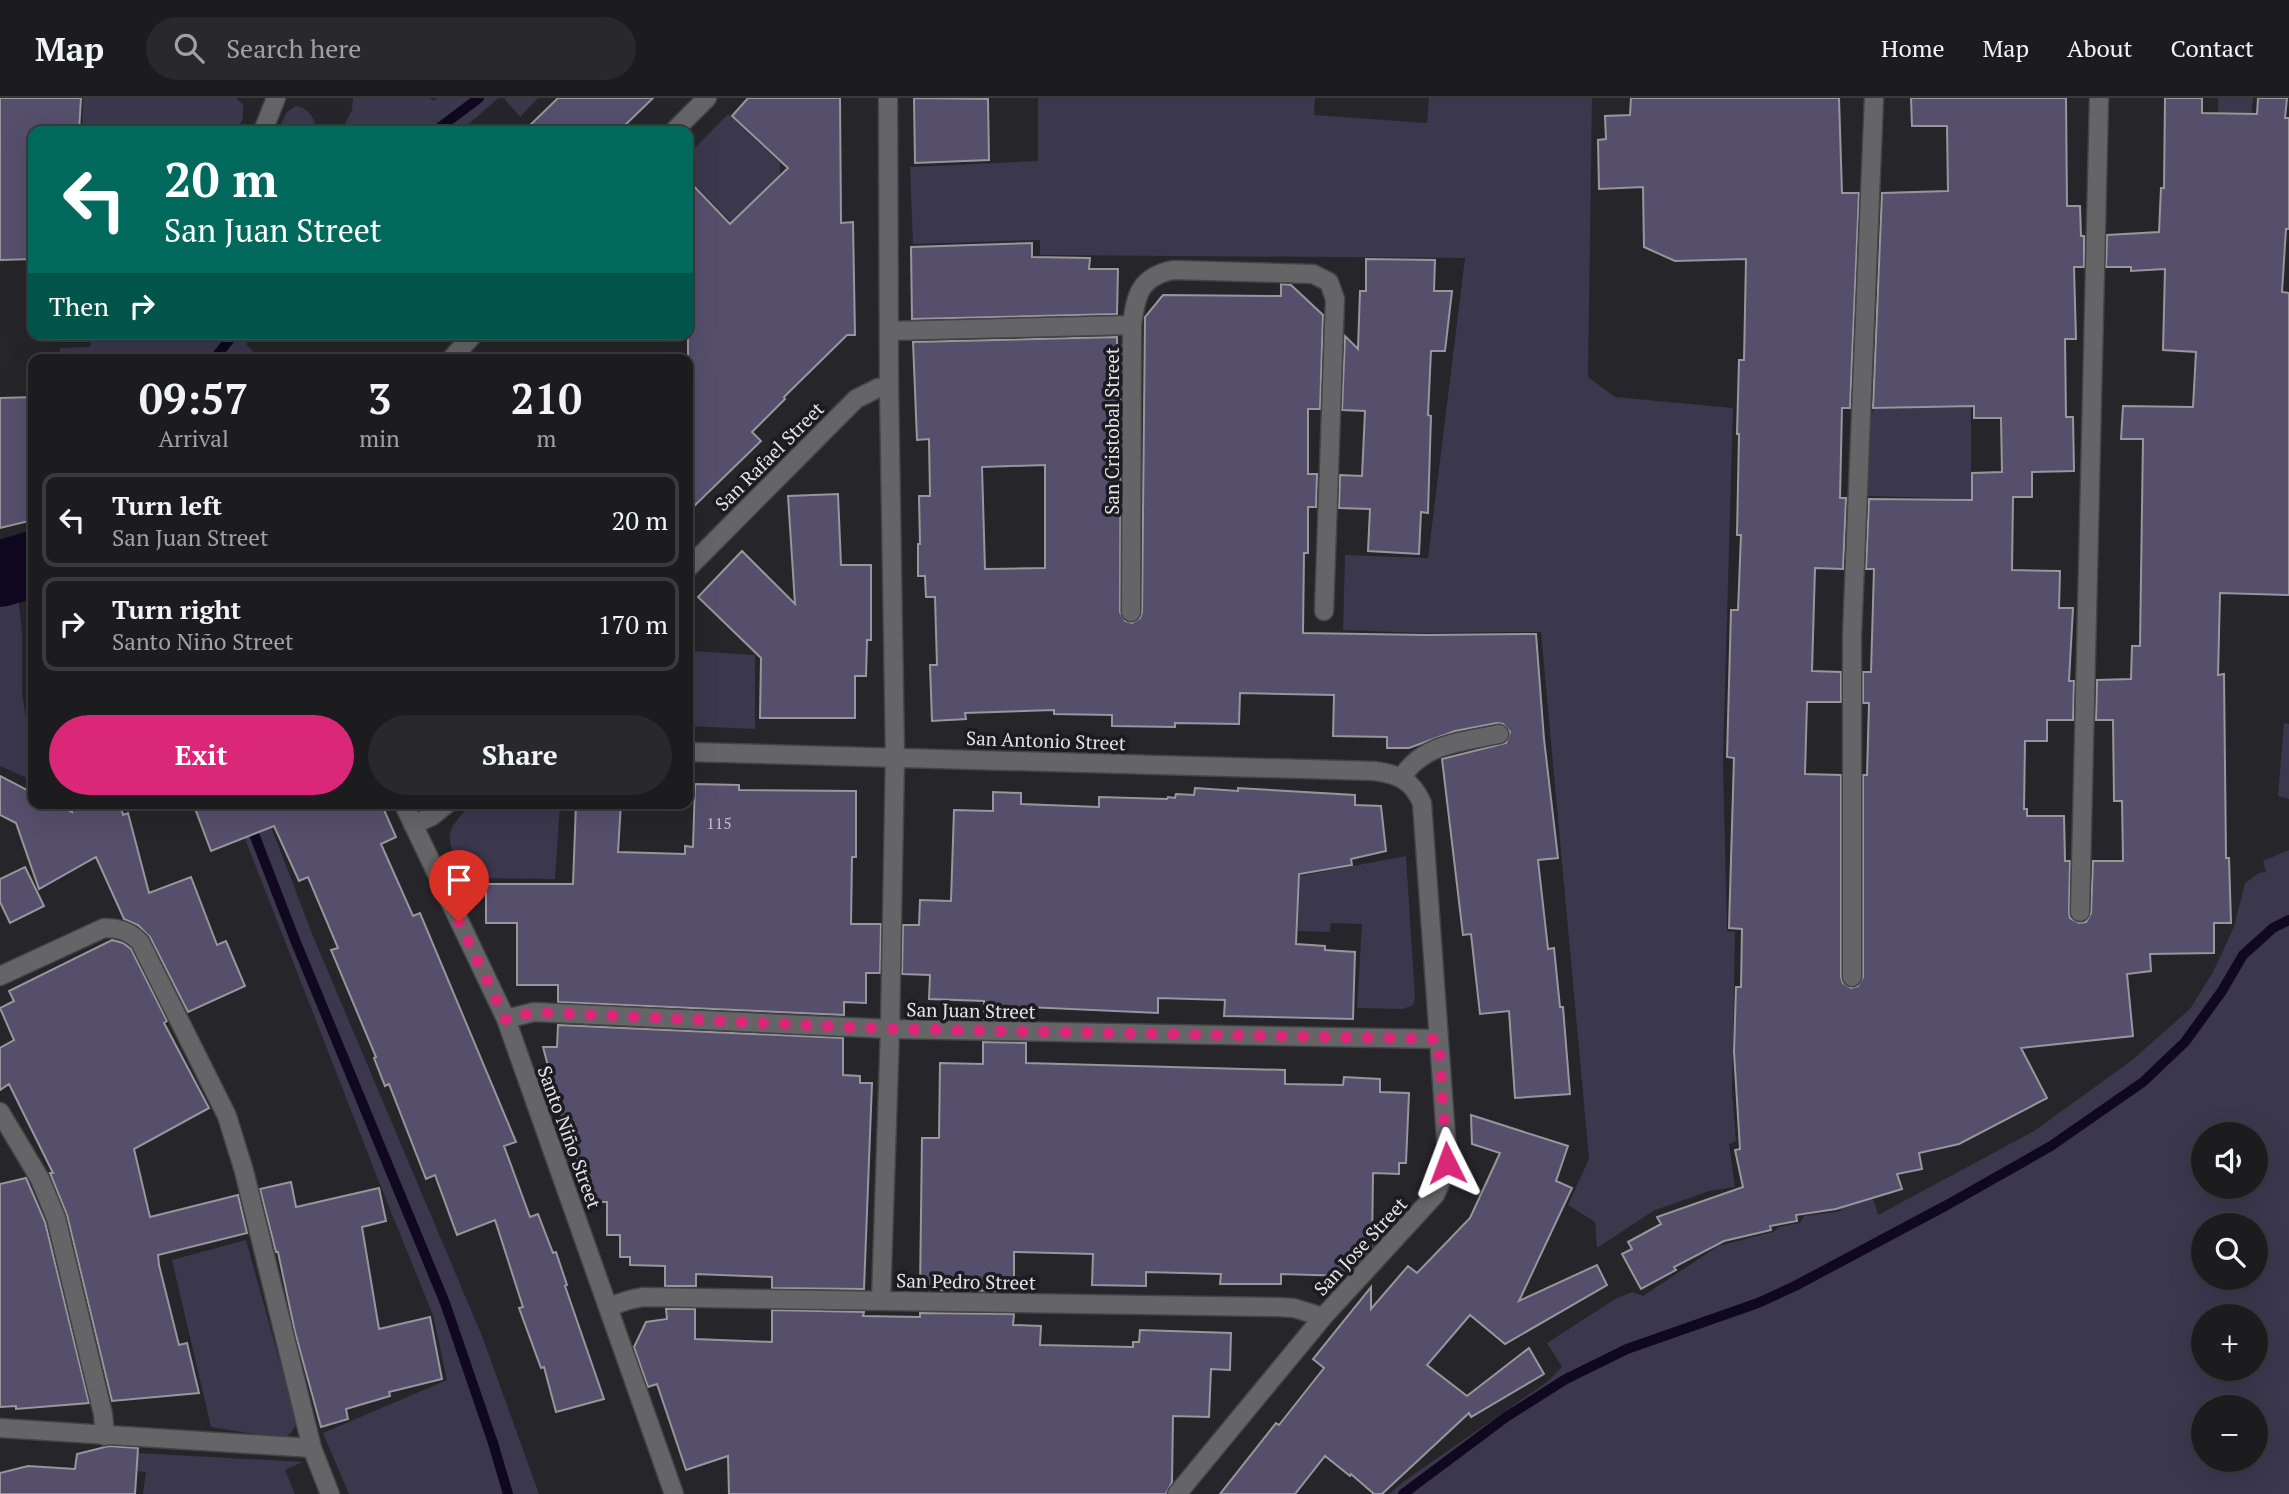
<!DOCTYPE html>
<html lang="en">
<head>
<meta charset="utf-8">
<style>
  :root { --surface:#1c1c1f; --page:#29292c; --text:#f1f3f6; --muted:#a0a1a4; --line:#3a3a3d; --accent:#db2777 }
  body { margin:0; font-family:"PT Serif",serif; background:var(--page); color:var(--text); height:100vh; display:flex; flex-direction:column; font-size:26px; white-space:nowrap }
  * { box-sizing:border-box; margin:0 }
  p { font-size:23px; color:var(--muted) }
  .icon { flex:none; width:38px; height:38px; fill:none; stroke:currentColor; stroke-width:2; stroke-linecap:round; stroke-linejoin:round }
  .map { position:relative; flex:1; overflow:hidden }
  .sheet { position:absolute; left:28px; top:256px; width:665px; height:455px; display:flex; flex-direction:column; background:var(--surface); border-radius:14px; box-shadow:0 7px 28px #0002,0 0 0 2px var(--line) }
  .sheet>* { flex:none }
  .guide { position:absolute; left:28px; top:28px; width:665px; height:214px; border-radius:14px; box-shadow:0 7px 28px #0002,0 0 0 2px var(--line); background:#00695c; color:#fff; overflow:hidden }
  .controls { position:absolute; left:2191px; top:1024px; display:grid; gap:14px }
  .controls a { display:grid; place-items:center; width:77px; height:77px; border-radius:50%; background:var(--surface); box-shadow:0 7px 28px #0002,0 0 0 2px var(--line); font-size:35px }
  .pin { position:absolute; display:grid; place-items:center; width:60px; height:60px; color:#fff; margin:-72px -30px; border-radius:50% 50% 50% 0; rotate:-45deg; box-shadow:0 0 7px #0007 }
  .pin .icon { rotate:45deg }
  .me { position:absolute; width:77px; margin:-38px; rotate:357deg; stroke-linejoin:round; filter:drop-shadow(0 0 5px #0008) }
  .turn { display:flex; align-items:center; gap:24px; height:147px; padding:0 21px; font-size:32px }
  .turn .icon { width:91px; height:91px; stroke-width:2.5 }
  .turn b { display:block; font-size:49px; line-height:60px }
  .then { display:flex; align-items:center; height:66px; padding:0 21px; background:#0003; gap:14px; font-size:26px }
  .eta { display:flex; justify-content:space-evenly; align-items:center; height:119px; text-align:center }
  .eta b { font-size:42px; font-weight:800; line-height:49px }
  .button { display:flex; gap:14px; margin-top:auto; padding:14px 21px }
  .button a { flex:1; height:80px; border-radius:42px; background:var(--accent); color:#fff; font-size:28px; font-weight:800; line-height:80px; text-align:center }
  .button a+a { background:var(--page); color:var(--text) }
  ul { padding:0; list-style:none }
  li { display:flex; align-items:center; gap:21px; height:94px; margin:0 14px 10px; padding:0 7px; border:4px solid var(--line); border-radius:14px }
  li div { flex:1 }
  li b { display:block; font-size:26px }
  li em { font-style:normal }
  header { display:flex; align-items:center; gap:42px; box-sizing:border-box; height:98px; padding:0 35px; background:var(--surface); border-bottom:2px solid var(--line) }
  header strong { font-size:33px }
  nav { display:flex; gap:38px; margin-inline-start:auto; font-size:24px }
  .search { width:490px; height:63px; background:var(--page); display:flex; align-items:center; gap:18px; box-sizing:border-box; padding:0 24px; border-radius:38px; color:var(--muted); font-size:26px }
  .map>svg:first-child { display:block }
  .green { fill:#3b374d; fill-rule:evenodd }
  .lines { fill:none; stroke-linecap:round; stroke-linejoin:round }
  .stream { stroke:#0f081f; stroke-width:10 }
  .river { stroke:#0f081f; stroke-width:66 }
  .building { fill:#554f6c; stroke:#97969c; stroke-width:2; fill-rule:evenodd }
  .lane-casing { stroke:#444347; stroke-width:21 }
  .street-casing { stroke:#444347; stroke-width:21 }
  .lane { stroke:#656567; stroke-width:18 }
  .street { stroke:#656567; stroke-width:18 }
  .route { stroke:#db2777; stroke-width:12; stroke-dasharray:0 21.6 }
  .labels { text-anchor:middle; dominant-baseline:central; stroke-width:7; stroke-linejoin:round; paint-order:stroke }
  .number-label { font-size:16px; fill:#c0bdc7 }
  .street-label { font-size:19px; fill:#e3e2e5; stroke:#1c1b1f }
</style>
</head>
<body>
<header>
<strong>Map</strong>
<div class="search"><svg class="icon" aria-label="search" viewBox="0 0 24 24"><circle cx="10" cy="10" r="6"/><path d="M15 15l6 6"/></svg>Search here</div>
<nav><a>Home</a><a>Map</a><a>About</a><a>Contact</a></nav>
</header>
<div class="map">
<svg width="2289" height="1396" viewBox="0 0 2289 1396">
  <rect width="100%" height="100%" fill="#262529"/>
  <path class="green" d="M83 0H236L243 7V20L237 33H82Z
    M353 0H430L433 3 437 0H498L461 33H341L352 12Z
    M504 0H538L520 19Z
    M1038 0H1315L1314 17 1427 25 1429 0H1592L1588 279 1615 299 1733 310 1723 662 1727 833 1735 834 1732 992 1736 1043 1729 1046 1735 1089 1709 1093 1653 1113 1597 1150 1595 1124 1568 1107 1589 1061 1541 534 1419 535 1343 532 1345 457 1428 460 1465 160 1040 157V142L913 146 910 69 1038 63Z
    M2218 0H2253L2248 61 2219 59Z
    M296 8C311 11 313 20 318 33H277L287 14Z
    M728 16 780 65V77L731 124 688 80V57Z
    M92 236H256L246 246 253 253 246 261H60V250L90 249Z
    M1943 302H1971V401L1866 398 1869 320 1874 311 1943 309Z
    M33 447V479L17 488 22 533V596L33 660V677L25 679 0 668V461Z
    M691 553 755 557V631L688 628V581Z
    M2284 625 2289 626V701L2278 698Z
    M231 705H262L313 838 482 1238 539 1396H349L323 1335 447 1282 433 1217 381 1089Z
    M474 705H560L555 781 467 780C447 744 439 735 474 705Z
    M2289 752V1396H1390L1403 1384 1547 1284 1562 1269 1547 1245 1615 1201 1632 1194 1643 1198 1718 1148 1773 1134 1779 1129 1800 1125 1804 1118 1841 1113 1838 1082 1866 1078 1878 1117 2034 1033 2131 963 2190 911 2213 874 2234 829 2245 785 2259 775 2266 774 2263 763ZM2203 1036H2256V1088H2203ZM2203 1127H2256V1180H2203ZM2203 1218H2256V1270H2203ZM2203 1309H2256V1362H2203Z
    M1406 758 1415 901 1413 907 1403 911 1357 910 1362 826 1331 825 1330 834 1298 833 1300 778Z
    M246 1142 296 1322 295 1329 287 1339 280 1340 211 1329 172 1162Z
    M137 1355 303 1364 285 1372 295 1396H143L146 1374 135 1373Z"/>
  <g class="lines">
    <path class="stream" d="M435 33 479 0
      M214 261 234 236
      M249 723 295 842 445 1205 493 1345 508 1396
      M1403 1396 1506 1319 1566 1281 1627 1251 1758 1205 1795 1188 1947 1107 2051 1048 2143 984 2185 944 2222 893 2243 857 2273 830 2289 822"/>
    <path class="river" d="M0 476 33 466"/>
  </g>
  <path class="building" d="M0 0H81L79 33H33V161L0 162Z
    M558 0H653L619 33H524Z
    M748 0H840L841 125 853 124 855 237H847L784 299 785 301 752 334 761 343 688 414V82L730 126 788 70 732 18Z
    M914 0 988 1 989 62 915 65Z
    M1631 0H1839L1842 95H1859L1850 310H1842L1840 400H1846L1843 471 1815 470 1812 573 1841 574V604H1807L1805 676 1841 677V879L1843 885 1851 890 1858 888 1863 879V677H1867L1869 605H1863V574H1871L1874 471H1866L1869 401 1972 402V375L2002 374 2001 320H1974V308L1873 310 1882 95 1948 93 1947 28H1912L1911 0H2066L2067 108H2080L2081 138H2084V169H2074L2076 241H2065L2066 319H2073L2074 373 2032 374V399H2013L2012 472 2060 473 2059 510H2073L2069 583H2074L2073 622H2047V643H2025L2024 711H2027V718H2064L2065 763H2070L2069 814 2070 820 2079 825 2086 824 2091 815 2093 763H2123L2122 703H2114L2113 622H2096L2097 582 2131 581 2132 548H2140L2143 341H2121L2123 308 2193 309 2196 254 2163 252 2165 171 2131 173V169H2106L2107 137 2159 134 2161 90H2164L2165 0H2202V15L2257 16 2258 0H2287L2285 20H2289V131H2286L2282 194 2289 195V497L2220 495 2218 577 2224 576 2226 760H2229L2231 825H2214V855L2150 856 2151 873 2127 876 2133 938 2021 950 2047 1000 1959 1046 1919 1055 1922 1071 1897 1076 1902 1091 1836 1111 1796 1117 1797 1123 1770 1128 1771 1132 1724 1143 1674 1169 1676 1172 1641 1191 1622 1156 1632 1151 1628 1144 1661 1126 1657 1119 1743 1089 1735 1052 1740 1051 1734 954 1736 889H1741L1742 831 1729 830 1734 660 1727 659 1731 512H1738L1741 437H1737L1739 336H1737L1739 262H1744L1746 161 1675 163 1644 149 1643 89 1599 91 1598 42 1606 41 1605 18 1630 17Z
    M1032 145V159L1090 160 1089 171H1118L1117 216 912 221 911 149Z
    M1366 161 1435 162 1434 193H1452L1445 253H1431L1428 317 1431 318 1428 415 1421 414 1419 456 1368 453 1370 411 1339 410 1340 377 1362 378 1365 313 1342 312 1345 238 1358 251 1360 193H1366Z
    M1281 186 1291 187 1323 217 1320 311H1308V376H1317L1316 409H1308V455H1304L1303 535 1425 537 1536 536 1544 641 1558 760 1538 762 1548 851 1554 850 1560 909H1563L1570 996 1515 1000 1509 913 1480 916 1471 836 1463 837 1442 661 1506 645 1510 634 1503 626 1497 625 1455 633 1409 650H1387V639L1333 638 1334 597 1240 595 1239 626 1175 625V629L1112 628V617L1054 616V612L965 615 966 621 932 623 930 567H937L935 499H926L925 478H918V446H920L919 398H930L929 341 917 342 913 244 1117 239V253L1121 249 1120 514 1125 523 1132 525 1140 520 1142 514 1145 219 1163 197 1281 198ZM1045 367V470L985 471 982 369Z
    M33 299V422L0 430V300Z
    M838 396 841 467H871V542H867L866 578H855V620H760L761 560 698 499 742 453 795 506 788 398Z
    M0 678 33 695V705H55L72 714 70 705H120L123 717 128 715 149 795 191 779 217 847 226 843 245 888 188 914 150 839 138 827 124 821 96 759 39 791 16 725 0 717Z
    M695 686 739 687V692L856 693V759H852L851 826H881L880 875H866V905L844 904V917L558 904V887H517V825H486V786H573L576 705H621L618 754 685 756V748L693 749Z
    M1195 690 1238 693V690L1355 697V707L1381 708 1386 753 1351 761 1352 767 1299 776 1296 846 1325 848V852L1355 854 1353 921 1224 918 1225 902 1158 900V915L1027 909 1026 922 984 921V903L929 901 930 877 902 876 903 827H919L920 802 951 803 954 712 993 713V694L1021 695V706L1099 709V699L1167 701 1168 699 1175 700 1176 696 1194 697Z
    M193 705H381L396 739 381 746 413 818 420 815 516 1044 504 1048 530 1119 538 1116 553 1155 556 1154 567 1187 565 1188 604 1301 556 1314 544 1269 541 1270 519 1210 523 1209 495 1122 457 1137 435 1077 426 1081 389 986 385 988 374 960 376 959 331 852 338 850 308 779 299 783 274 728 211 753Z
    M25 769 44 808 10 825 0 804V781Z
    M112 842 123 845 131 851 167 923 164 925 209 1010 134 1051 150 1119 238 1097 247 1135 158 1157 159 1167 179 1247 187 1245 199 1295 112 1303 67 1117 50 1075H53L9 986 0 992V950L14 942 0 910 14 903 9 893Z
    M558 927 843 940V977L860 978V985H872L864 1191 772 1190V1179L696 1176V1188H665V1168L630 1167V1159H620V1137H607V1104H593L560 1013 543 949H557Z
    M983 944 1026 945V965L1285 972V986L1343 987 1344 979 1380 981V994L1409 995 1406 1065H1399V1076L1373 1075 1372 1149 1346 1178 1281 1176V1186H1220L1221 1176 1146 1174V1188L1092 1187 1093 1156 1014 1154V1193L920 1192 922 1040H939L940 965 983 966Z
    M1471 1017 1568 1048 1556 1083 1572 1090 1519 1203 1597 1167 1607 1187 1505 1246 1470 1217 1427 1267 1467 1298 1529 1250 1544 1276 1471 1319 1469 1315 1382 1396H1374L1351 1376 1350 1378 1325 1358 1295 1396H1220L1276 1325 1279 1327 1324 1270 1313 1261 1371 1189V1211L1408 1168 1417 1175 1470 1120 1500 1055 1472 1046Z
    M26 1080 45 1124 89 1305 16 1311V1308L0 1309V1086Z
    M291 1084 296 1109 379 1090 386 1123 362 1129 379 1231 430 1219 442 1281 389 1294 390 1298 346 1311 348 1321 321 1329 295 1234 278 1154H276L260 1091Z
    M666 1211H695V1241L772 1244V1212L864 1214 863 1218 920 1219V1215L1014 1216 1013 1227 1041 1228 1040 1247 1133 1249V1244H1139L1140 1232 1231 1235 1230 1272 1211 1271 1209 1319 1173 1318 1172 1384 1166 1396H729L728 1358 686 1372 657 1286 648 1289 634 1249 646 1224 667 1221Z
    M109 1348 138 1350 135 1396H0V1375L28 1368 75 1371 77 1356Z"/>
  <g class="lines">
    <g class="lane-casing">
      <path id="lane" d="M263 33 276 0"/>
    </g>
    <g class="street-casing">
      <path id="street" d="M674 33 707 0
        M1132 227C1136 196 1140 179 1173 172L1313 176 1329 184 1335 201 1324 513
        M890 233 1132 227 1131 514
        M451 261 474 236
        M688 470 856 301 878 290 889 289
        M688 654 1374 673C1398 676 1412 682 1422 705L1447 1054 1445 1074 1435 1097 1323 1219 1177 1396
        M1402 679C1424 645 1462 644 1499 636
        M403 705 506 921 674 1396
        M413 727 432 718 448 705
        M2080 814 2099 0
        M0 878 104 830C119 830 129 833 140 844L227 1018 244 1073 312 1350 330 1396
        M1852 879V538L1874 0
        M506 921 534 914 890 931 1438 941
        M0 1014 40 1081 56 1120 103 1316 105 1338
        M881 1203 890 931 895 658 889 289 888 0
        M608 1209 629 1202 643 1199 1277 1209 1294 1210 1323 1219
        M0 1330 312 1350"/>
    </g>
    <use href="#lane" class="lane"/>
    <use href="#street" class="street"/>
  </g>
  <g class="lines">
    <path class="route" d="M459 824 506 922 534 914 890 931 1438 941 1447 1065"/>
  </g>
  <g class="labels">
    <g class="number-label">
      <text x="719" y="725">115</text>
    </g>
    <g class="street-label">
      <text transform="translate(1111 333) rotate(-90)">San Cristobal Street</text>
      <text transform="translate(769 358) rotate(-45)">San Rafael Street</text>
      <text transform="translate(1046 642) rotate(2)">San Antonio Street</text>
      <text transform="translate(971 912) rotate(1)">San Juan Street</text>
      <text transform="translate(570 1039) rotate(70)">Santo Niño Street</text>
      <text transform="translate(1360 1148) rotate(-47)">San Jose Street</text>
      <text transform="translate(966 1183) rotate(1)">San Pedro Street</text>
    </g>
  </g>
</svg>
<div class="controls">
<a><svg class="icon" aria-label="sound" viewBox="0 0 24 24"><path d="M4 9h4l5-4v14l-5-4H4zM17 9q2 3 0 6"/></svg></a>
<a><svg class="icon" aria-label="search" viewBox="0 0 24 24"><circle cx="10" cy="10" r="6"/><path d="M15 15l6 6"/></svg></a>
<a>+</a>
<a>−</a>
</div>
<div class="pin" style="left:459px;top:824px;background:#d93025"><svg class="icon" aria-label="arrive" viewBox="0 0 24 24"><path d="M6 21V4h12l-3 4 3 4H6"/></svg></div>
<svg class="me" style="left:1447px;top:1065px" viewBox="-20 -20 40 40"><path d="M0-17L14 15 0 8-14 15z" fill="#db2777" stroke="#fff" stroke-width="4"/></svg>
<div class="guide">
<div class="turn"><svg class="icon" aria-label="left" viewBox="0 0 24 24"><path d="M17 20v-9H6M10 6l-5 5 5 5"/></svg><div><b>20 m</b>San Juan Street</div></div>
<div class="then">Then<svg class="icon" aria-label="right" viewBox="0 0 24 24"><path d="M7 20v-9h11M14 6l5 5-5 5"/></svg></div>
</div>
<section class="sheet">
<div class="eta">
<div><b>09:57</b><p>Arrival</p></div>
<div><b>3</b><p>min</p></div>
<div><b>210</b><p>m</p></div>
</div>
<ul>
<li><svg class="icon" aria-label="left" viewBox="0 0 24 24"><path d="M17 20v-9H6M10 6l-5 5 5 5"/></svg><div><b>Turn left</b><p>San Juan Street</p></div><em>20 m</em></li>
<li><svg class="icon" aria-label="right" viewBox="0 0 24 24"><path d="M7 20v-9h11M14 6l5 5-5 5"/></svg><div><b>Turn right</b><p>Santo Niño Street</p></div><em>170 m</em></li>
</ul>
<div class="button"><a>Exit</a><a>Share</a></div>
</section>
</div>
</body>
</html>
